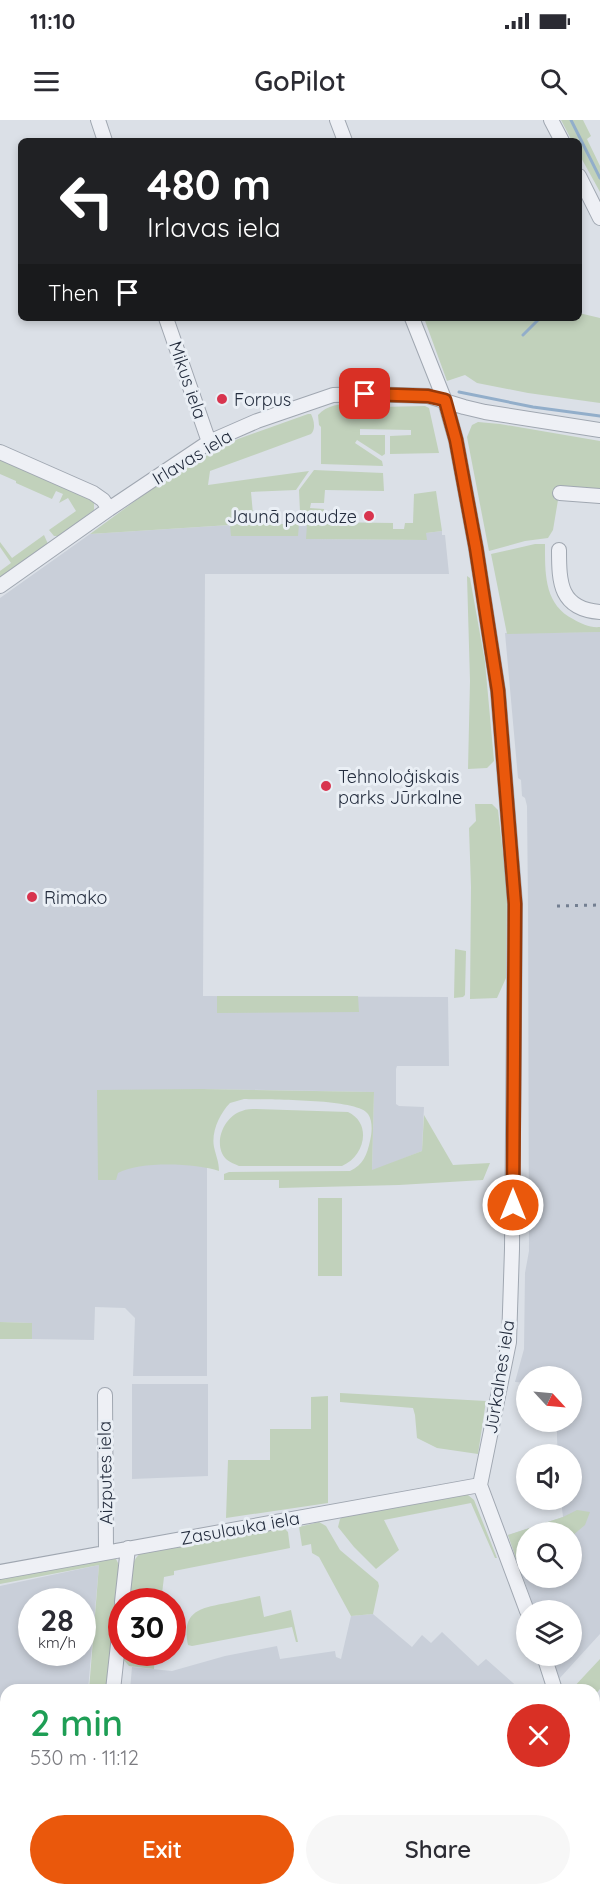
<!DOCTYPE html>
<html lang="en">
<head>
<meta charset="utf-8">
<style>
  :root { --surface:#fff; --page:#f7f7f7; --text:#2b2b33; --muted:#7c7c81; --accent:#ea580c }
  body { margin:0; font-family:Quicksand,sans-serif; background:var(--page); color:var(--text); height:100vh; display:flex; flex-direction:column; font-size:22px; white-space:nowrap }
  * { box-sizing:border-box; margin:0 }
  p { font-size:20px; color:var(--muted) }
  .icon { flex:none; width:33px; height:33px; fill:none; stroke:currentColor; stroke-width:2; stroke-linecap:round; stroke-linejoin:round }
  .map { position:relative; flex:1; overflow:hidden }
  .side { position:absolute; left:0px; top:1564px; width:600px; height:212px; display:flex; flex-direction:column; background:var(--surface); border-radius:18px 18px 0 0; box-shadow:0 3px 9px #0003 }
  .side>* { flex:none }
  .guide { position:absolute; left:18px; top:18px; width:564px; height:183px; border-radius:9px; box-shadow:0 3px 9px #0003; background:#202124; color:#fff; overflow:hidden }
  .needle { width:39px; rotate:116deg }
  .buttons { position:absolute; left:516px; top:1246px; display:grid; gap:12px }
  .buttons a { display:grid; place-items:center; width:66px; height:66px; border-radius:50%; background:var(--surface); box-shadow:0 3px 9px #0003; font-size:30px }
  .speed { position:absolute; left:18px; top:1468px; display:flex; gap:12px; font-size:30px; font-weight:700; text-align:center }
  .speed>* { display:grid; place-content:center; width:78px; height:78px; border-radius:50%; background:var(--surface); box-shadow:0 3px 9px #0003; line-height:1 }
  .speed small { font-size:15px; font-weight:400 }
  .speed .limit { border:9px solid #d22; background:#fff; color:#111 }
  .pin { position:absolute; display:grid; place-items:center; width:51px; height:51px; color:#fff; margin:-26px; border-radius:12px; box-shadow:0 3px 9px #0006 }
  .me { position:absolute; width:66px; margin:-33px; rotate:0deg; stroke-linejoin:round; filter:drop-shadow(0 0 4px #0008) }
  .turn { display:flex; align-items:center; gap:21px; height:126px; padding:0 30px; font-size:27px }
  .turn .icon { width:78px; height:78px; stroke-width:2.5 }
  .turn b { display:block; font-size:42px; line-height:51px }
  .then { display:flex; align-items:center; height:57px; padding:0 30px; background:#0003; gap:12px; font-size:22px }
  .round { display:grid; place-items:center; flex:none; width:63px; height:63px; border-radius:32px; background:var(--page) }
  .head { display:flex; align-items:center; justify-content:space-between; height:102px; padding:0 30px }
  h1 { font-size:36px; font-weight:600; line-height:45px; color:#1e9e55 }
  .button { display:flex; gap:12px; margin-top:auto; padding:12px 30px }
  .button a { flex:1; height:69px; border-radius:36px; background:var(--accent); color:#fff; font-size:24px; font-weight:600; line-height:69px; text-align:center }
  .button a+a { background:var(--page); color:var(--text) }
  .status { display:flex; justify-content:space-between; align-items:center; height:42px; padding:0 30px; background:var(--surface); direction:ltr }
  .status svg { height:16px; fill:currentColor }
  header { display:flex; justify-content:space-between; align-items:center; height:78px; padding:0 30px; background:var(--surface); font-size:27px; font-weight:600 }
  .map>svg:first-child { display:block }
  .built { fill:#c9cfd9; fill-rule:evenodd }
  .green { fill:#c1d1bb }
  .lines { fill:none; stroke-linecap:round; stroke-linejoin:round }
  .stream { stroke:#92aeca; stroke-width:3 }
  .minor-casing { stroke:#a0a7b1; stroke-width:16 }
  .minor { stroke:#eef0f5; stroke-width:14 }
  .rail { stroke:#737f91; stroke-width:3; stroke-dasharray:3 6; stroke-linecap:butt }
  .route-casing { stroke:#983908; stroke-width:15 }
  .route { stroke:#ea580c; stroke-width:10 }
  .poi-dot { fill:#d8344e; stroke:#eaeff5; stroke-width:2 }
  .labels { text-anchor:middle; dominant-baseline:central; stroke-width:6; stroke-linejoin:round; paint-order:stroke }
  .street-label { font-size:18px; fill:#242d3e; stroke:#eaeff5 }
  .poi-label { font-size:18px; fill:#242d3e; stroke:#eaeff5; text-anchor:start }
</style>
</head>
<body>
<div class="status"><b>11:10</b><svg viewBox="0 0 49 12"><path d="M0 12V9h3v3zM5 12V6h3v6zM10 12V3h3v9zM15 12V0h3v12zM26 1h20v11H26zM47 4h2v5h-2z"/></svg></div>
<header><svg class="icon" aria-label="menu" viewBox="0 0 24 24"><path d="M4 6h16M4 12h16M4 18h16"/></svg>GoPilot<svg class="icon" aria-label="search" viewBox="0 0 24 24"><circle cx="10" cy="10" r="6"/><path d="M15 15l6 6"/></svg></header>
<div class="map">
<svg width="600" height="1775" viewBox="0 0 600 1775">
  <rect width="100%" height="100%" fill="#dbe0e7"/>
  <path class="built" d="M247 404H307V419L426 420V413L442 411V415H445L449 454H205L203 876 448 877 449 946H397L396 949V984L399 986 424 987 422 1031 372 1051 374 972 205 969 207 1047V1256H133L135 1198 125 1188 95 1187 94 1220 32 1219V1203L0 1202V478L90 414Z
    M600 512V1514L559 1559 551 1536H572V1491H535L508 1415 563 1397 561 1380H572V1335H558L557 1319V1302H572V1257H526V1263L515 1262 524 1229 525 1153 529 1131 528 787 527 686 525 678 522 676 521 660 518 658 505 513ZM526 1413H572V1458H526Z
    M132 1264H208V1356L132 1359Z
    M99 1445 88 1570H6V1770H71L70 1775H0V1466ZM32 1482H82V1533H32Z
    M373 1494 412 1527 422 1515 431 1523 442 1512 478 1546 486 1539 521 1570H130L132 1547 172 1551 225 1536 277 1526 280 1539 335 1531 336 1537 341 1539 351 1496Z
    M600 1581V1775H450L455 1770H594V1587Z
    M112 1770H396L391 1775H143L120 1774Z"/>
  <path class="green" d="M561 0H583L591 16 587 19 600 46V72L579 34V21H572Z
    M579 193 600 198V283L528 273 477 263 465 255 447 261 424 198H579Z
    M377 284 379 287 425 286 429 288 439 333 390 334V316L411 315V310L360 309V315H385V334L382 336 357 320 355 323 382 341 383 346 321 344V307L319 305 318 295C331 280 358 284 377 284Z
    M308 294H311C314 300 316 309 311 314L210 351 208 365 309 351 296 370 251 372 253 394 265 393 266 404H294L295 392H300L299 370 314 350 383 353 384 371 325 370 324 383H311L310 388 324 389V402L393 403V409H404L405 403H413L414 374 436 371 442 411 426 413 427 420 306 419 307 404H299L298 416H231L230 405 90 414 150 370 221 327 238 319Z
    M478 302 500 304 600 321V371L555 369 554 379 558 380 553 410 548 418 525 421 489 431 467 317 472 305Z
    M0 338 87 376 94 383V390L59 416H54L49 410 76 391 68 378 59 383 63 374 56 371 52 379 16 363V361L0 354Z
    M44 415 48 424 0 459V451L11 443 0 427V422L12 438Z
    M535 424H545C545 453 544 484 573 499 582 504 590 508 600 507V512L507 514 491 434Z
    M467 456 470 458 485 542 494 641 487 648 468 649 470 561Z
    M475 684H492L498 690 507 770 506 858 497 878 470 879 471 767 469 708 476 701Z
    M455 829 466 831 465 875 463 877 454 878Z
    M217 876H358L359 892 217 893Z
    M201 969 374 972 372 1050 422 1031 424 995 453 1045 490 1043 483 1060 399 1065 279 1068V1060H224V1054L229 1052 350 1051C363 1045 367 1035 370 1021 372 1013 373 1001 368 994 358 978 266 980 244 979L230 983C220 993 211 1012 214 1027 216 1036 219 1042 219 1051 196 1043 139 1041 118 1053L116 1060H98L97 970Z
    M256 989 348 992C373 1004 364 1037 342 1046H239C235 1044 229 1042 226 1039 212 1024 224 996 242 991 246 989 252 989 256 989Z
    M318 1078H342V1156H318Z
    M0 1202 32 1203V1219H0Z
    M340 1273 486 1281 478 1334 437 1328 417 1318 415 1295 413 1288 340 1282Z
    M328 1276V1383L226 1398 228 1340H270V1309H311V1277Z
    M462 1374 468 1375 474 1380 497 1438H495L471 1383 384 1400 399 1430 376 1449 354 1427 338 1407 340 1399 343 1396Z
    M577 1390 590 1392 585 1405 572 1416V1413H560L556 1405 538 1413H526V1418L519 1421 526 1437V1447L520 1450 508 1415 563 1397Z
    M319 1402 326 1406 340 1430 378 1462 379 1466 373 1494 351 1496 319 1437 312 1433 311 1424 302 1426 299 1407Z
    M283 1407 288 1412 290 1428 174 1451V1455L164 1457 161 1482H128C130 1465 127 1442 143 1431Z
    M111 1438 116 1439 118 1443 119 1451 106 1570H89L99 1445 0 1464V1458Z
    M260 1476 264 1497 291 1490 298 1522H296L292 1507 192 1526 188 1525C181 1491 200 1488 227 1483 238 1481 249 1478 260 1476Z
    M123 1533H155L154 1549 129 1546 123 1539Z
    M600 1539V1569L594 1576V1570H571Z"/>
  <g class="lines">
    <path class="stream" d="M571 0 600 58
      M523 215 540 198
      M459 272 533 287 600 296"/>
    <g class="minor-casing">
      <path id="minor" d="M98 0 105 21
        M337 0 345 21
        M551 0 562 21
        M579 56 600 98
        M166 198 209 322
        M412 198 445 281 456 320 476 428 498 571 515 784 512 1129 509 1222 480 1365 527 1491
        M0 332 93 373 103 380 109 389
        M560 373 600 376
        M559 430C559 463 560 489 600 492
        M0 466 109 389 209 322 257 301 333 275 365 274 428 276 464 287 485 292 600 310
        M105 1275 106 1431
        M0 1452 480 1365
        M122 1482 128 1428
        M544 1536 555 1570
        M113 1570 122 1488
        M92 1775V1770"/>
    </g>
    <use href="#minor" class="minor"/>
    <path class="rail" d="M557 786 600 785
      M594 1591 600 1585
      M436 1775 440 1770"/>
  </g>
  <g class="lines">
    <g class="route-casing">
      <path id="route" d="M365 274 428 276 445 280 456 320 476 428 498 571 515 784 513 1085"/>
    </g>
    <use href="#route" class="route"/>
  </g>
  <g class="poi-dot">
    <circle cx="222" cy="279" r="6"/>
    <circle cx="369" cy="396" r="6"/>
    <circle cx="326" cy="666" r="6"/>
    <circle cx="32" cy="777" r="6"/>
  </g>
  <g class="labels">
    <g class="street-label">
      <text transform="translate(188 260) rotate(71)">Mikus iela</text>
      <text transform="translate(192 337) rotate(-31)">Irlavas iela</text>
      <text transform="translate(499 1257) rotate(-81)">Jūrkalnes iela</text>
      <text transform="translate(105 1353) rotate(-91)">Aizputes iela</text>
      <text transform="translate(240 1408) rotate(-10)">Zasulauka iela</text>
    </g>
    <g class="poi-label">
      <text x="234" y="279">Forpus</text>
      <text x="357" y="396" text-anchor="end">Jaunā paaudze</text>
      <text x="338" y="656">Tehnoloģiskais<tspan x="338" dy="21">parks Jūrkalne</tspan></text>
      <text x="44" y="777">Rimako</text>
    </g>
  </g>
</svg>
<div class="buttons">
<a><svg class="needle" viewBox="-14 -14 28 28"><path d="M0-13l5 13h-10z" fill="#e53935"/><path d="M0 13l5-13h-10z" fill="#7c7c81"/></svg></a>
<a><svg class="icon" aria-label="sound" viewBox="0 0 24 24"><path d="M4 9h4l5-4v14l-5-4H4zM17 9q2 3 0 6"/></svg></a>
<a><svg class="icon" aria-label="search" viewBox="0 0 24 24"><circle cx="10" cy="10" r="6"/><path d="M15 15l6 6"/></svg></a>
<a><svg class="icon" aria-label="layers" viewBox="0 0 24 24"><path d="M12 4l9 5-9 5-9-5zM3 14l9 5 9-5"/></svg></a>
</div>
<div class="speed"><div>28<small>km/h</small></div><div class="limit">30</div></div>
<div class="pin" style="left:365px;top:274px;background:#d93025"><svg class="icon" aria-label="arrive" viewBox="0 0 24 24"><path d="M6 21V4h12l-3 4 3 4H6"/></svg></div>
<svg class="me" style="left:513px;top:1085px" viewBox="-20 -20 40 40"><circle r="17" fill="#ea580c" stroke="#fff" stroke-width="3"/><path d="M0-11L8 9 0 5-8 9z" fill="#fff"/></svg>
<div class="guide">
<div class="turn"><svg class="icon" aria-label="left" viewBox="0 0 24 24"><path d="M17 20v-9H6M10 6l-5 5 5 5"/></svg><div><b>480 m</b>Irlavas iela</div></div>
<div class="then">Then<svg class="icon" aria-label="arrive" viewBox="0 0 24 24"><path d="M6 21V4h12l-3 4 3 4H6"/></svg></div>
</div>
<section class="side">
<div class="head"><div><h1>2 min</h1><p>530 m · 11:12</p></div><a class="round" style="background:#d93025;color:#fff"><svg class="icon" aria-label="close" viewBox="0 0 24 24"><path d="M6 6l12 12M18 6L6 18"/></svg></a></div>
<div class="button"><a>Exit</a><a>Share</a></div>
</section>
</div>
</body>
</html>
